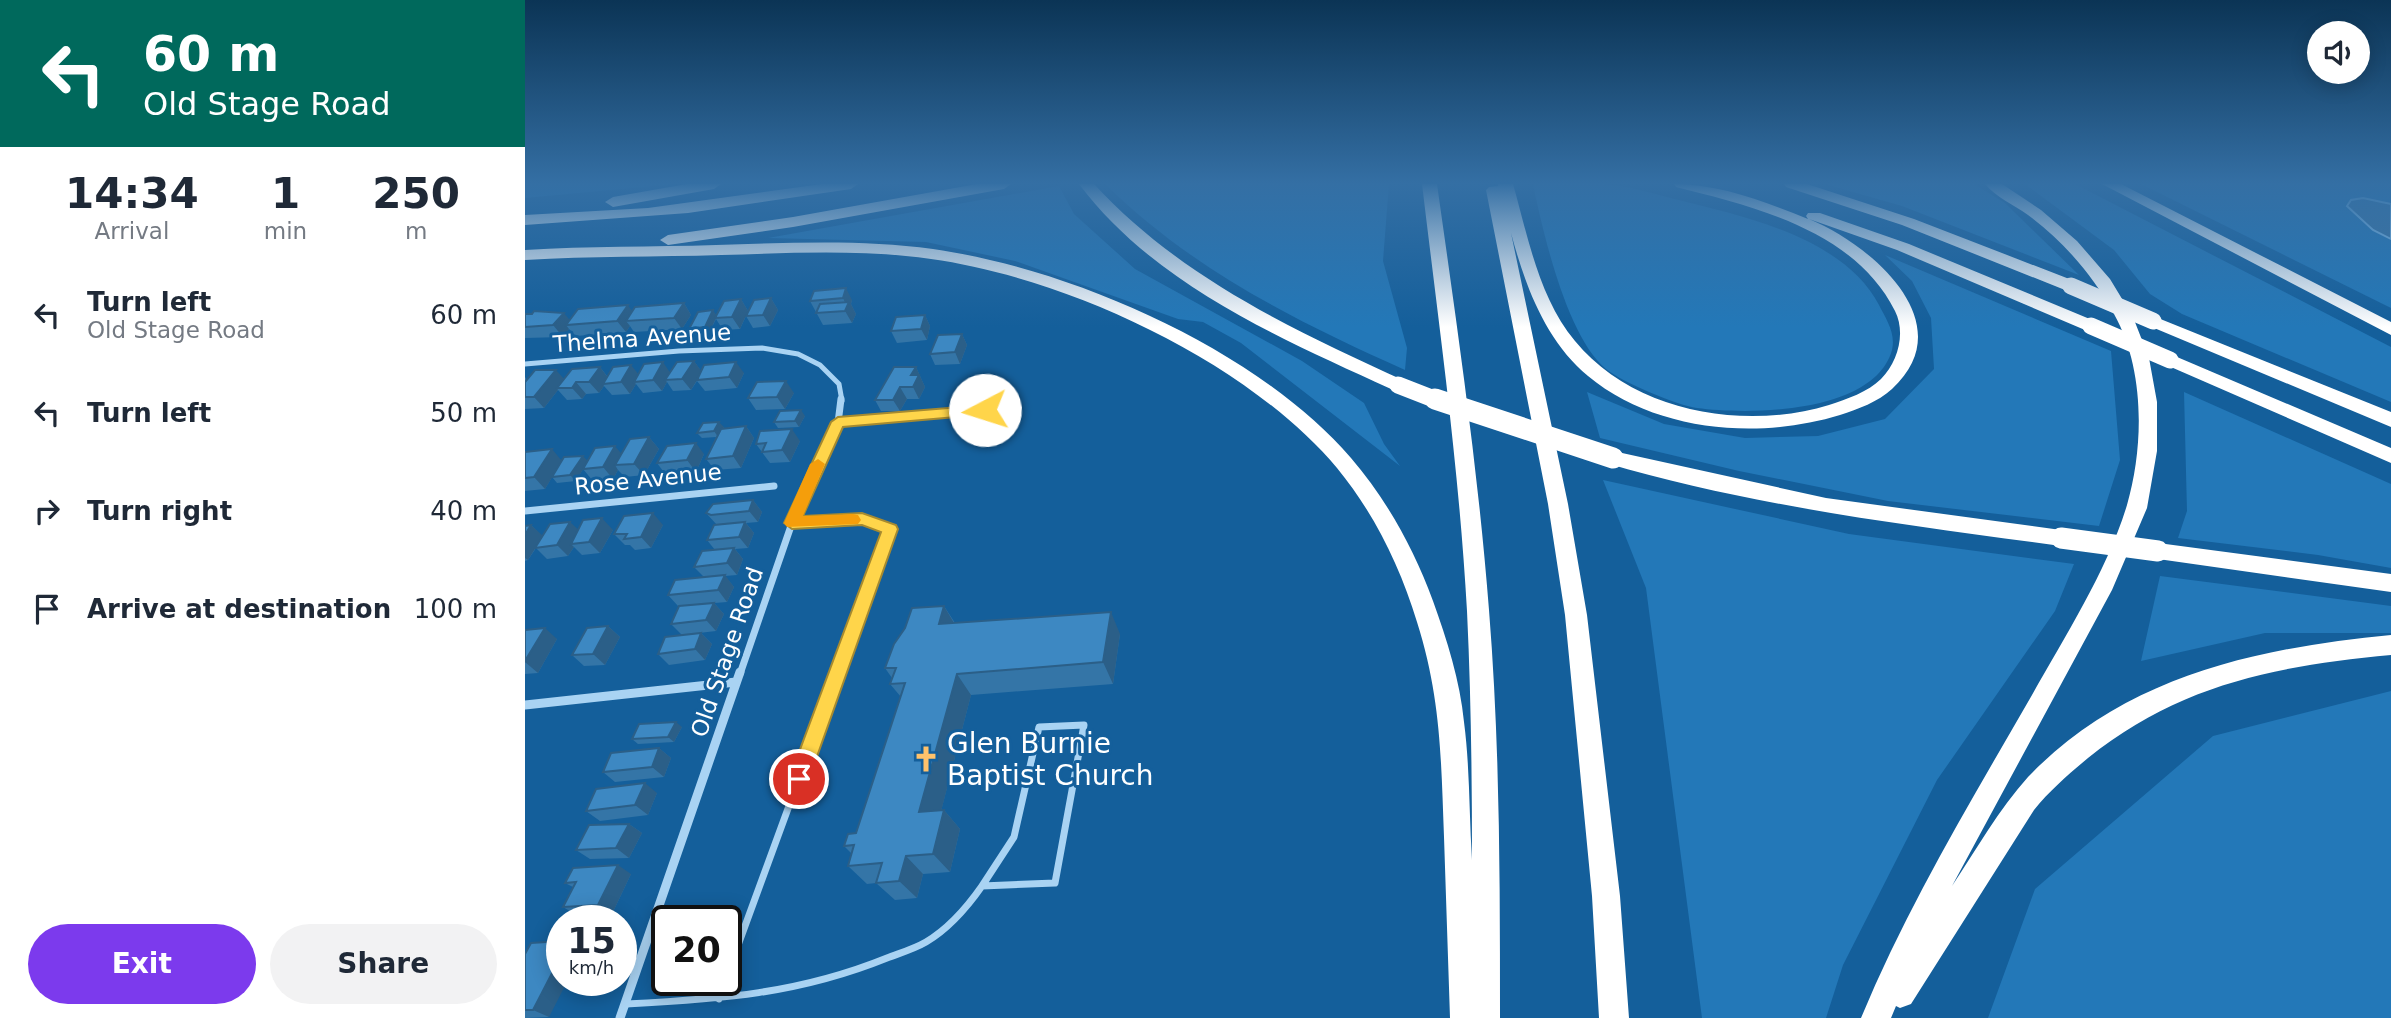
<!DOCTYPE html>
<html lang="en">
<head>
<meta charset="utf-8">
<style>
  :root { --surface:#fff; --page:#f2f2f3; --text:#1f2937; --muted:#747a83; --accent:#7c3aed }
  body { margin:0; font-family:"DejaVu Sans",sans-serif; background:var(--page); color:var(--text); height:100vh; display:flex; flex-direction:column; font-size:26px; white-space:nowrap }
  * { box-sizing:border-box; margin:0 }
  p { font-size:23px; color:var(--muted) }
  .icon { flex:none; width:38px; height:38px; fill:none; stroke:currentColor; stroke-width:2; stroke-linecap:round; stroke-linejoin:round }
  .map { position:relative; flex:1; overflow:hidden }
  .side { display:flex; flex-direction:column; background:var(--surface); width:525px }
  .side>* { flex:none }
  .hud { background:#00695c; color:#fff; overflow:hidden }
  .controls { position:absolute; left:1782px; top:21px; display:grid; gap:14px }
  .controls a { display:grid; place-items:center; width:63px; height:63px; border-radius:50%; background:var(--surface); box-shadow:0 4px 18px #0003; font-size:35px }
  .speed { position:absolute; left:21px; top:905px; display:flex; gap:14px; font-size:35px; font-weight:700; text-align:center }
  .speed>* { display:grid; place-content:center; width:91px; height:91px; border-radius:50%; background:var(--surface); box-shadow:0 4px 18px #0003; line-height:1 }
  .speed small { font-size:18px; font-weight:400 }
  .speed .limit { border:4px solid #111; border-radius:10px; background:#fff; color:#111 }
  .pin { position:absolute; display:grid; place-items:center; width:60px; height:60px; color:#fff; margin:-30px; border:4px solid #fff; border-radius:50%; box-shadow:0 2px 7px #0007 }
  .me { position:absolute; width:77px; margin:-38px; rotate:265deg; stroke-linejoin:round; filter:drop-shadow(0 0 5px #0008) }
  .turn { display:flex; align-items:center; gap:24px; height:147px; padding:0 28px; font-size:32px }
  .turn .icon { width:91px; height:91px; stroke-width:2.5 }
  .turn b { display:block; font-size:49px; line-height:60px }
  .eta { display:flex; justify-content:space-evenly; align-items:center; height:119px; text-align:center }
  .eta b { font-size:42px; font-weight:700; line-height:49px }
  .button { display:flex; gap:14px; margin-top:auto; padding:14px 28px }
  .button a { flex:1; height:80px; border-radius:42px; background:var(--accent); color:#fff; font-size:28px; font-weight:700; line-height:80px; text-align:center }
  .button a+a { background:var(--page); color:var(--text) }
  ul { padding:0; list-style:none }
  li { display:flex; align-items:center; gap:21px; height:98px; padding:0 28px }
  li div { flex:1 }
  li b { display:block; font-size:26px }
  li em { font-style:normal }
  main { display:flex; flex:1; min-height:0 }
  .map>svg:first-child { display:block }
  .green { fill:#2378b8 }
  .water { fill:#3f749e; stroke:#9bd0f6; stroke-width:2 }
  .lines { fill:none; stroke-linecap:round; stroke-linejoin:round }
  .service-far1 { stroke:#a9d3f3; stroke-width:5 }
  .service { stroke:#a9d3f3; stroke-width:7 }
  .minor-far2 { stroke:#a9d3f3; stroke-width:5 }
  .minor-far1 { stroke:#a9d3f3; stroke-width:7 }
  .minor { stroke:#a9d3f3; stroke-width:9 }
  .motorway { fill:#fff; fill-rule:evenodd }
  .motorway-bridge-far1 { stroke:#fff; stroke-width:17 }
  .motorway-bridge { stroke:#fff; stroke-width:21 }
  .wall { fill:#3475a7 }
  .shaded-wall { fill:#2b5f88 }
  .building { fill:#3d88c2; stroke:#2b5f88; stroke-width:2 }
  .route { fill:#ffd54a; stroke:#a68a30; stroke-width:2 }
  .slow { fill:#f59e0b }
  .labels { text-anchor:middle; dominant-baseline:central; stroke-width:6; stroke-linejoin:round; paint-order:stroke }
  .street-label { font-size:23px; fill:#fff; stroke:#145f9b }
  .near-poi-label { font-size:28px; fill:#fff; stroke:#145f9b; text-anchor:start }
</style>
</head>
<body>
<main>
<section class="side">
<div class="hud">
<div class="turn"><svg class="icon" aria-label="left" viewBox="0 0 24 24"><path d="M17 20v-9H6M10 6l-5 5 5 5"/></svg><div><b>60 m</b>Old Stage Road</div></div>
</div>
<div class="eta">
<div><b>14:34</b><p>Arrival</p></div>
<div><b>1</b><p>min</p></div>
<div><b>250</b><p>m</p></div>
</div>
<ul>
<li><svg class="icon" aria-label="left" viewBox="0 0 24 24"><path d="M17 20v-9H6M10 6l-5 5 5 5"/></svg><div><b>Turn left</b><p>Old Stage Road</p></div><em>60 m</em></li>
<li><svg class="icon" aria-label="left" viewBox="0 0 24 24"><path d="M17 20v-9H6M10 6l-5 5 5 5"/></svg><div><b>Turn left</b></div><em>50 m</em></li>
<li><svg class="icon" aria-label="right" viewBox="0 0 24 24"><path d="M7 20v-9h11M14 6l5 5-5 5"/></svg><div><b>Turn right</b></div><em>40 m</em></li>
<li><svg class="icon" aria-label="arrive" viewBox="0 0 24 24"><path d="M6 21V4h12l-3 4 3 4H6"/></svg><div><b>Arrive at destination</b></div><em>100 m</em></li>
</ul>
<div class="button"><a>Exit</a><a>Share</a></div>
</section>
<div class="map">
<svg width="1866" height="1018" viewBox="0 0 1866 1018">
  <rect width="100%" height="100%" fill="#145f9b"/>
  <path class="green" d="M0 184H150L0 198Z
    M580 184H864L858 261 882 348 880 370C769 320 668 270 580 184Z
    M1008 184C1034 184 1061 182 1087 185 1109 187 1132 195 1154 200 1221 217 1319 238 1354 305 1361 319 1371 333 1367 350 1349 414 1224 415 1172 408 1151 405 1097 382 1081 369 1042 337 1018 233 1008 184Z
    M1300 184H1449L1480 203 1554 275 1377 206Z
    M1500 184H1550L1866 347V402L1657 314 1625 294 1589 250Z
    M1616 184H1866V308Z
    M534 186 549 214 610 269 777 361 839 403 859 444 875 466 716 343 678 322 653 319 490 261 401 242 243 238Z
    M1360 255 1586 351 1595 460 1574 526 1363 501 1214 471 1075 438 1062 392 1139 424 1220 438 1293 436 1360 419 1409 369 1406 318 1387 281Z
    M1659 392 1866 484V568L1793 555 1653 538 1662 511Z
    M1078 480 1324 534 1549 564 1530 611 1412 780 1318 965 1301 1018H1177L1121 588Z
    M1635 576 1866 606V633H1740L1616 661Z
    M1866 691V1018H1463L1510 889 1688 736Z"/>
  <path class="water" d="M1838 198 1866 204V239L1848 230 1822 206 1826 200Z"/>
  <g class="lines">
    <path class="service-far1" d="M313 423 460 410
      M267 523 337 519 365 529 312 674"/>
    <path class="service" d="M559 725 530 883 457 886 489 837 514 727Z
      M201 978 313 672
      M194 999 201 980
      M101 1004C196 999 273 994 362 958 375 953 389 949 401 942 423 929 443 906 457 886"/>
    <path class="minor-far2" d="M0 364 154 351 237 348 273 354 295 365 314 384 317 401"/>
    <path class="minor-far1" d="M0 511 249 486
      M215 674 267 523 313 423 316 399"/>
    <path class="minor" d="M0 705 211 682
      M95 1018 215 672"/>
    <path class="motorway" d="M162 184H196L189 189 88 207 80 202 88 197Z
      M297 184H333L326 189 163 213 0 225V215L123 208Z
      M452 184H486L479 189 268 227 143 245 135 240 143 235 268 217Z
      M554 184H569C655 277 766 329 880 381L882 385 880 389H866C755 338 630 285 554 184Z
      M897 184H912C932 326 953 468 964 610 975 746 975 882 975 1018H925C923 958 921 897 919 837 916 758 916 698 892 622 875 566 849 513 812 468 722 361 543 278 406 259 336 249 266 253 196 255 131 257 65 256 0 260V250C63 246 127 247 191 245 264 243 336 239 408 249 548 269 733 350 826 458 862 500 889 549 908 601 922 640 935 681 939 722 945 768 944 814 947 860 947 777 946 694 942 611 934 468 914 326 897 184Z
      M973 184H988C1003 237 1014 298 1050 341 1108 412 1219 431 1304 405 1322 399 1343 392 1356 379 1373 362 1381 333 1370 311 1330 231 1231 207 1151 187L1149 184C1195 184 1241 202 1283 219L1281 216 1283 213H1295L1384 244 1572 322 1575 326 1572 330H1560L1372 250 1284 219C1345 244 1439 323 1367 389 1353 402 1333 409 1315 415 1234 440 1130 432 1063 376 1020 340 1000 285 986 233L1043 504 1062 615 1095 896 1104 1018H1074L1067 896 1040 615 1023 504 961 190 964 187 973 186Z
      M1259 184H1282L1389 219 1552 282 1554 286 1546 291 1540 290 1377 225 1261 187Z
      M1460 184H1477L1516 210 1552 241 1585 279 1608 317 1624 358 1632 402V451L1622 508 1587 590 1427 886C1451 850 1474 809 1503 777 1600 676 1732 648 1866 635V655C1751 666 1655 684 1563 758 1544 774 1525 790 1509 810L1386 1004 1375 1008 1371 1006 1366 1018H1336C1383 905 1446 801 1507 695 1540 636 1582 571 1602 505 1619 446 1620 369 1589 314 1568 275 1538 241 1503 215 1489 205 1471 197 1460 184Z
      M1577 184H1596L1866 322V335Z
      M1628 316 1866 412V427L1622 325 1619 321 1622 317Z
      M1645 354 1866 448V463L1639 364 1636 360Z
      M1088 451 1301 498 1536 530 1544 532 1547 538 1544 544 1536 546C1383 525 1230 507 1081 463L1078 458 1081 453Z
      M1633 543 1866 574V592L1633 559 1625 557 1622 551 1625 545Z"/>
    <path class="motorway-bridge-far1" d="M1546 286 1628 321
      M1566 326 1645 360
      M873 385 914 401"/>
    <path class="motorway-bridge" d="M910 399 1088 458
      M1536 538 1633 551"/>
  </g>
  <path class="wall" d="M289 291 327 300 326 304 331 314 327 323 298 325 285 301Z
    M246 298 253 310 245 326 228 328 221 316 215 329 198 330 191 319 184 333 168 335 164 329 192 315 216 299 223 311Z
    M159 303 166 315 157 329 109 332 105 326 101 332 51 336 44 329 38 337 0 338V314L45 320Z
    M400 315 405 326 402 340 372 343 366 331Z
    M437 334 442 345 435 364 410 365 405 354Z
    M169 361 176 371 219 373 212 388 180 391 172 381 166 390 148 391 142 382 137 391 118 393 111 384 105 394 87 395 79 386 74 393 61 394 57 399 42 400 33 390 19 408 0 409V377L2 380 39 379 75 367 82 376 145 372Z
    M391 367 400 387 394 399H382L375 411H356L350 400Z
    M269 393 260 409 231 410 223 398Z
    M280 416 274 427 253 428 249 422Z
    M221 426 229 438 216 468 190 470 181 459 191 437 177 438 172 433 199 427 198 429Z
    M124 437 134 449 119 475 100 477 93 470 88 479 68 481 58 469 51 481 32 483 27 477 20 489 0 491V452L37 461H62L96 453Z
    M275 441 265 462 245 463 231 444Z
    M179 454 171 472 141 475 132 463Z
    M228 500 237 512 233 522 221 523 229 533 223 548 210 549 218 559 212 575 200 576 209 587 202 602 153 606 143 595 179 577 169 567 190 550 182 540 192 525 181 513Z
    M6 525 17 536 53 530H88L75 553 57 555 49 547 43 556 22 559 11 548 3 560 0 561V526Z
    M138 525 126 548 110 550 105 545H100L89 534Z
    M189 603 199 614 191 631 157 635 146 624Z
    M419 606 430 623 595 634 588 684 446 695 416 811 419 810 435 829 425 872 398 874 392 898 370 900 351 883 342 884 323 866 327 854 319 846 331 833 376 697 365 684 367 678 360 668Z
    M83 626 95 637 80 665 59 666 47 655Z
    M0 630 32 639 13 673 0 674Z
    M176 633 187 644 180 660 144 665 133 654Z
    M157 727 149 742 113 744 107 739Z
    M134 748 146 758 139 777 90 782 78 772Z
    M132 793 123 815 75 821 61 811Z
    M104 824 117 833 104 858 65 859 51 850Z
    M106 874 87 914 53 916 38 907 48 887 40 883Z
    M0 954 24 1017 0 1018Z"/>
  <path class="shaded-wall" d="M321 288 327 300 326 304 331 314 327 323 320 311 322 307 318 298Z
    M246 298 253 310 245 326 238 315Z
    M216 299 223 311 215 329 207 317Z
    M159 303 166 315 157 329 149 318Z
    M103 305 111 317 101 321 105 326 101 332 92 321Z
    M188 310 192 316 184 333 180 327Z
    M39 313 48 324 41 325 44 329 38 337 28 325Z
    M400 315 405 326 402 340 396 329Z
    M437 334 442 345 435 364 430 352Z
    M169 361 177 372 166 390 157 379Z
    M138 362 146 374 140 380 142 382 137 391 128 380Z
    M211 362 219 373 212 388 204 377Z
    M106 365 115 376 109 382 111 384 105 394 96 382Z
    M75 367 84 379 78 384 79 386 74 393 64 382Z
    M391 367 400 387 394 399 388 387 386 375Z
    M31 370 41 381 32 388 33 390 19 408 9 397Z
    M261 381 269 393 260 409 252 397Z
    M51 382 61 394 57 399 47 388Z
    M375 387 382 399 375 411 368 400Z
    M276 410 280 416 274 427 270 421Z
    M194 422 199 427 193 437 189 431Z
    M221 426 229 438 216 468 208 456Z
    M267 429 275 441 265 462 257 450Z
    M124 437 134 449 119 475 109 464Z
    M171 443 179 454 171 472 162 460Z
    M90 446 100 458 90 465 93 470 88 479 78 467Z
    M27 449 37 461 20 489 9 477Z
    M58 456 63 461 51 481 45 475Z
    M228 500 237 512 233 522 224 511Z
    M128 513 138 525 126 548 116 537Z
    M77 518 88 530 75 553 64 542Z
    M45 522 57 533 46 544 49 547 43 556 32 545Z
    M220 522 229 533 223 548 214 537Z
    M6 525 18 536 3 560 0 558V535Z
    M209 548 218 559 212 575 202 563Z
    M200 575 209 587 202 602 193 590Z
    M189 603 199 614 191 631 181 620Z
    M419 606 432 628 414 624Z
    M586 612 595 634 588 684 578 662Z
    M83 626 95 637 80 665 68 654Z
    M20 628 32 639 13 673 0 662Z
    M176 633 187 644 180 660 170 649Z
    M432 674 446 695 411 831 394 812Z
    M151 722 157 727 149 742 143 737Z
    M134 748 146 758 139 777 127 767Z
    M120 783 132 793 123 815 110 805Z
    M419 810 435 829 425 872 408 854Z
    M104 824 117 833 104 858 91 848Z
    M381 856 398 874 392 898 374 881Z
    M93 865 106 874 87 914 73 905Z
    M37 954V980H43L24 1017 8 1010Z"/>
  <path class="building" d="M321 288 318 298 285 301 289 291Z
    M246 298 238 315 221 316 229 300Z
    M216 299 207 317 190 318 199 301Z
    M324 302 320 311 291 313 295 304Z
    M159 303 149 318 101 321 110 307Z
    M103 305 92 321 41 325 53 309Z
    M188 310 180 327 164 329 173 312Z
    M9 311 39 313 28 325 0 327V314H7Z
    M400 315 396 329 366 331 371 317Z
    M437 334 430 352 405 354 413 335Z
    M169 361 157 379 140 380 152 362Z
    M138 362 128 380 109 382 119 364Z
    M211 362 204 377 172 380 179 365Z
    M106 365 96 382 78 384 88 367Z
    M75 367 64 382H51L47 388H32L47 369Z
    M369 367H391L386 375H394L388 387H375L368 400H350Z
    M10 370H31L9 397H0V382Z
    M261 381 252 397 223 398 232 382Z
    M276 410 270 421 249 422 255 411Z
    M194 422 189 431 172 433 178 423Z
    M221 426 208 456 181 459 196 429Z
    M267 429 257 450 237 452 241 443 231 444 235 431Z
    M124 437 109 464 90 465 105 439Z
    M171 443 162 460 132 463 142 446Z
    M90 446 78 467 58 469 70 448Z
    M27 449 9 477 0 478V452Z
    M58 456 45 475 27 477 39 457Z
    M228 500 224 511 186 515 181 513 188 504Z
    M128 513 116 537 99 539 102 534H89L99 516Z
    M77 518 64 542 46 544 58 520Z
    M45 522 32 545 10 548 25 524Z
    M220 522 214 537 182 540 189 525Z
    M6 525 0 535V526Z
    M209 548 202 563 169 567 177 551Z
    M200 575 193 590 143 595 150 580Z
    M189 603 181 620 146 624 154 606Z
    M419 606 414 624 586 612 578 662 432 674 394 812 419 810 408 854 381 856 374 881 351 883 357 863 323 866 329 845 319 846 323 834 331 833 380 683 365 684 371 668H360L369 644 380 628 387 608Z
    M83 626 68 654 47 655 62 628Z
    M20 628 0 661V630Z
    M176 633 170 649 133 654 140 637Z
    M151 722 143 737 107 739 114 724Z
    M134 748 127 767 78 772 86 753Z
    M120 783 110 805 61 811 71 789Z
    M104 824 91 848 51 850 64 825Z
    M93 865 73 905 38 907 51 882 40 883 48 868Z
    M37 941V954L8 1010H0V954L6 943Z"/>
  <linearGradient id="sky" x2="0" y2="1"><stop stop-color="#0b3455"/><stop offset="0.56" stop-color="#346fa4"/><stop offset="1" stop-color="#346fa4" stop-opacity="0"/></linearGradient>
  <rect width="1866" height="327" fill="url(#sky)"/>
  <path class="route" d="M460 405 465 407 467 410 465 414 318 427 278 516 337 513 371 525 373 529 284 779 281 785 274 788 267 785 264 779 356 532 337 525 267 529 259 523 306 422 313 417Z"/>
  <path class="slow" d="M293 459 300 464 278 516 328 514 333 515 336 520 333 524 262 527 259 523 285 464Z"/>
  <defs>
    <g id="church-bare" transform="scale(2.1)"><path d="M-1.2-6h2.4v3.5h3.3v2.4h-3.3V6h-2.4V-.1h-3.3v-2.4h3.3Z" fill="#ffc26b" stroke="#145f9b" stroke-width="2.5" paint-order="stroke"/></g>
  </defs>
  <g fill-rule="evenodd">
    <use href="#church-bare" x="401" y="759"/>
  </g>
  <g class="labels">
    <g class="street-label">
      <text transform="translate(117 338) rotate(-4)">Thelma Avenue</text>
      <text transform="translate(123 479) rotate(-6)">Rose Avenue</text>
      <text transform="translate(202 652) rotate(-71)">Old Stage Road</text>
    </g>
    <g class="near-poi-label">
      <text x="422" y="743">Glen Burnie<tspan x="422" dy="32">Baptist Church</tspan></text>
    </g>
  </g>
</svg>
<div class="controls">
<a><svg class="icon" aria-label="sound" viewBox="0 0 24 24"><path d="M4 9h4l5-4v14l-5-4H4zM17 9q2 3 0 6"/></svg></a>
</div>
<div class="speed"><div>15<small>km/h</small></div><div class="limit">20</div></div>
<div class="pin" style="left:274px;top:779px;background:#d93025"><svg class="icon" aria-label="arrive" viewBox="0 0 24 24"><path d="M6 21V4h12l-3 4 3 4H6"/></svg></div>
<svg class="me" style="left:460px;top:410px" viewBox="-20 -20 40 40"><circle r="19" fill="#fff"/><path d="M0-13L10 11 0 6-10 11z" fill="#ffd54a"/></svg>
</div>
</main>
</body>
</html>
